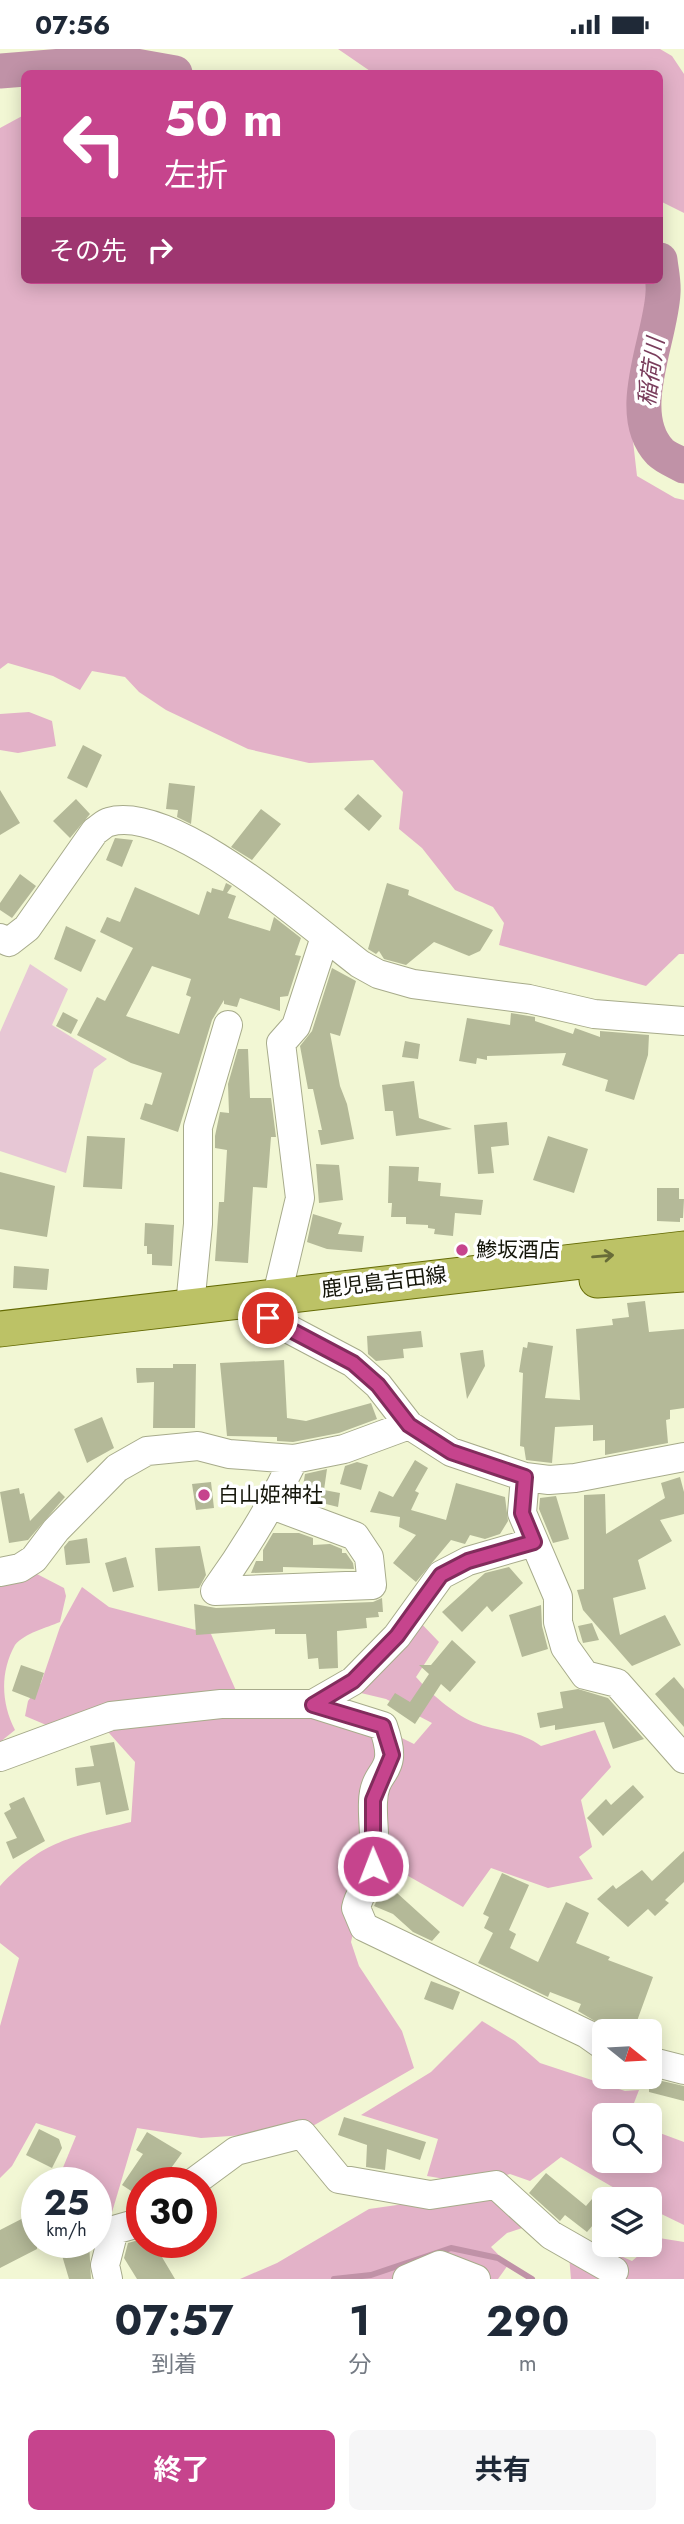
<!DOCTYPE html>
<html lang="ja">
<head>
<meta charset="utf-8">
<style>
  :root { --surface:#fff; --page:#f6f6f7; --text:#1f2937; --muted:#747a83; --accent:#c6448d }
  body { margin:0; font-family:Jost,"Noto Sans JP",sans-serif; background:var(--page); color:var(--text); height:100vh; display:flex; flex-direction:column; font-size:26px; white-space:nowrap }
  * { box-sizing:border-box; margin:0 }
  p { font-size:23px; color:var(--muted) }
  .icon { flex:none; width:38px; height:38px; fill:none; stroke:currentColor; stroke-width:2; stroke-linecap:round; stroke-linejoin:round }
  .map { position:relative; height:2230px; overflow:hidden }
  .sheet { display:flex; flex-direction:column; background:var(--surface); flex:1 }
  .sheet>* { flex:none }
  .top-card { position:absolute; left:21px; top:21px; width:642px; height:214px; border-radius:10px; box-shadow:0 4px 18px #0003; background:#c6448d; color:#fff; overflow:hidden }
  .needle { width:46px; rotate:108deg }
  .buttons { position:absolute; left:592px; top:1970px; display:grid; gap:14px }
  .buttons a { display:grid; place-items:center; width:70px; height:70px; border-radius:10px; background:var(--surface); box-shadow:0 4px 18px #0003; font-size:35px }
  .speed { position:absolute; left:21px; top:2118px; display:flex; gap:14px; font-size:35px; font-weight:700; text-align:center }
  .speed>* { display:grid; place-content:center; width:91px; height:91px; border-radius:50%; background:var(--surface); box-shadow:0 4px 18px #0003; line-height:1 }
  .speed small { font-size:18px; font-weight:400 }
  .speed .limit { border:10px solid #d22; background:#fff; color:#111 }
  .pin { position:absolute; display:grid; place-items:center; width:60px; height:60px; color:#fff; margin:-30px; border:4px solid #fff; border-radius:50%; box-shadow:0 2px 7px #0007 }
  .me { position:absolute; width:77px; margin:-38px; rotate:359deg; stroke-linejoin:round; filter:drop-shadow(0 0 5px #0008) }
  .turn { display:flex; align-items:center; gap:24px; height:147px; padding:0 28px; font-size:32px }
  .turn .icon { width:91px; height:91px; stroke-width:2.5 }
  .turn b { display:block; font-size:49px; line-height:60px }
  .then { display:flex; align-items:center; height:66px; padding:0 28px; background:#0003; gap:14px; font-size:26px }
  .eta { display:flex; justify-content:space-evenly; align-items:center; height:119px; text-align:center }
  .eta b { font-size:42px; font-weight:700; line-height:49px }
  .primary-button { display:flex; gap:14px; margin-top:auto; padding:14px 28px }
  .primary-button a { flex:1; height:80px; border-radius:10px; background:var(--accent); color:#fff; font-size:28px; font-weight:700; line-height:80px; text-align:center }
  .primary-button a+a { background:var(--page); color:var(--text) }
  .status { display:flex; justify-content:space-between; align-items:center; height:49px; padding:0 35px; background:var(--surface); direction:ltr }
  .status svg { height:19px; fill:currentColor }
  .map>svg:first-child { display:block }
  .green { fill:#e7c7d5 }
  .forest { fill:#e3b2c8 }
  .lines { fill:none; stroke-linecap:round; stroke-linejoin:round }
  .stream { stroke:#c092a7; stroke-width:6 }
  .river { stroke:#c092a7; stroke-width:35 }
  .building { fill:#b4b998; fill-rule:evenodd }
  .minor-casing { stroke:#a7ab8b; stroke-width:30 }
  .major-casing { stroke:#656b04; stroke-width:37 }
  .minor { stroke:#fff; stroke-width:28 }
  .major { stroke:#bcc266; stroke-width:35 }
  .oneway { stroke:#686c38 }
  .route-casing { stroke:#812c5c; stroke-width:18 }
  .route { stroke:#c6448d; stroke-width:12 }
  .poi-dot { fill:#c6448d; stroke:#fff; stroke-width:2.5 }
  .labels { text-anchor:middle; dominant-baseline:central; stroke-width:7; stroke-linejoin:round; paint-order:stroke }
  .poi-label { font-size:21px; fill:#15160a; stroke:#fff; text-anchor:start }
  .street-label { font-size:21px; fill:#15160a; stroke:#fff }
  .water-label { font-size:23px; font-style:italic; fill:#793d5c; stroke:#fff }
</style>
</head>
<body>
<div class="status"><b>07:56</b><svg viewBox="0 0 49 12"><path d="M0 12V9h3v3zM5 12V6h3v6zM10 12V3h3v9zM15 12V0h3v12zM26 1h20v11H26zM47 4h2v5h-2z"/></svg></div>
<div class="map">
<svg width="684" height="2230" viewBox="0 0 684 2230">
  <rect width="100%" height="100%" fill="#f2f7d4"/>
  <path class="green" d="M30 915 68 940 52 976 107 1010 94 1020 66 1124 0 1102V983Z"/>
  <path class="forest" d="M338 0H660L672 7 684 25V164L660 152V24H373Z
    M24 66V231H660V222L673 244 629 357 637 427 675 449 684 451V905H679L646 937 499 896 504 874 493 858 455 841 422 799 399 780 403 743 373 711 309 714 248 700 166 661 139 643 125 628 92 622 80 641 53 627 8 614 0 620V79Z
    M29 663 52 672 56 697 18 704 0 701V665Z
    M35 1524 64 1539 66 1547 60 1573C46 1579 25 1584 15 1596 0 1623 1 1654 15 1681L0 1693V1533Z
    M82 1538 109 1558 211 1585 241 1653 351 1664 414 1695 432 1674 386 1650 340 1639 415 1568 439 1593 416 1628C430 1644 453 1664 473 1673 497 1683 520 1681 541 1697L595 1681 611 1718 581 1751 592 1798 579 1808 593 1830 548 1839 491 1819 463 1858 387 1815 362 1846 351 1893 359 1917 402 1982 414 2019 304 2082 201 2089 137 2079 110 2170 98 2193 96 2133H57L76 2087 36 2074 12 2117 0 2129V1977L19 1909 0 1894V1837C43 1791 72 1788 131 1773L135 1713 101 1675 51 1678 25 1667 28 1652 41 1634 60 1578Z
    M482 1972 515 1992 540 2014 625 2042 639 2041 629 2067H604V2112H649V2080L684 2093V2176L649 2159V2151H635L561 2108 530 2132 510 2125 475 2135 427 2127 438 2090 361 2066 431 2023Z
    M495 2142 537 2174 507 2184 491 2198 508 2216 498 2230H240L277 2214 369 2160Z
    M567 2183 632 2212 659 2189 684 2193V2230H571Z"/>
  <g class="lines">
    <path class="stream" d="M334 2230 371 2226 451 2199 498 2209 532 2230"/>
    <path class="river" d="M0 22 113 13 175 24
      M660 211C661 221 664 233 663 244 661 290 623 364 660 403 666 409 677 413 684 417"/>
  </g>
  <path class="building" d="M83 696 102 706 87 739 67 729Z
    M169 734 195 737 191 775 177 768 178 761 166 760Z
    M0 741 20 774 0 786Z
    M358 745 382 767 369 782 344 760Z
    M76 750 90 765 70 789 53 772Z
    M261 760 281 775 252 811 231 798Z
    M115 789 133 791 122 818 106 811Z
    M20 825 36 837 12 869 0 861V854Z
    M226 834 232 837 227 844 236 847 228 869 270 882 274 868 301 889 295 906 301 907 288 947 280 948V962L240 949 237 958 224 955V951L212 971 178 1083 140 1070 145 1054 152 1056 162 1024 131 1014 77 986 97 948 105 952 133 899 100 883 107 868 120 873 135 838 199 866 207 842 211 844 212 839 223 842ZM152 917 191 930 186 946 191 948 179 985 126 967Z
    M387 834 409 841 408 846 493 881 480 902 469 907 434 893 406 916 384 910 379 902 376 905 368 900Z
    M66 877 96 891 81 923 54 910Z
    M332 919 356 932 340 987 330 984 340 1037 347 1055 354 1090 321 1096 318 1081H322L313 1040H308L300 997 312 982Z
    M63 963 78 971 71 985 56 977Z
    M511 964 535 968V972L573 985 575 979 600 988V982L649 986 648 1006 634 1051 605 1042 608 1031 562 1016 566 1004 487 1007V1011L477 1009 476 1015 459 1012 467 969 510 976Z
    M405 992 420 995 418 1010 402 1008Z
    M238 1000H248L250 1049H271L276 1088H271L267 1139 253 1138 248 1214 215 1212 219 1153H224L227 1101 215 1099V1087L220 1063 229 1064 228 1035Z
    M414 1032 419 1069 452 1080 396 1087 393 1062H385L382 1036Z
    M507 1073 509 1096 491 1098 494 1124 478 1125 474 1076Z
    M87 1087 125 1089 122 1140 83 1138Z
    M548 1087 588 1100 574 1144 533 1131Z
    M316 1115 339 1116 343 1151 319 1154Z
    M389 1117 419 1118 418 1132 441 1134 440 1147 483 1151 481 1166 455 1164 453 1187 434 1185 435 1180 428 1179V1176L406 1175V1168H391L392 1154H388Z
    M0 1123 55 1137 47 1188 0 1180Z
    M657 1139H679V1150H684L683 1169H680V1173L657 1172Z
    M313 1165 342 1174 338 1185 364 1187 362 1203 327 1200 307 1193Z
    M145 1174 174 1176 172 1217 152 1216V1205H147V1197H144Z
    M14 1217 49 1220 47 1241 13 1239Z
    M645 1252 649 1283 684 1280V1359L670 1361V1370L666 1371 668 1394 605 1406V1391L593 1392V1376L555 1378 552 1414 526 1411 524 1398 520 1397 523 1324 519 1323 523 1298 527 1299 528 1293 553 1297 545 1349 580 1351 576 1280 613 1276 612 1270 629 1268 627 1254Z
    M421 1282 423 1298 403 1300 404 1309 376 1312 368 1305 367 1287Z
    M483 1301 485 1317 467 1350 460 1304Z
    M284 1311 287 1369 306 1372 371 1354 377 1370 339 1384 293 1393 277 1392V1388L227 1387 220 1314Z
    M173 1315H196L195 1379H153L154 1333 137 1334 136 1319H173Z
    M102 1368 114 1399 87 1414 74 1380Z
    M415 1411 428 1419 415 1442 419 1444 411 1461 446 1471 456 1434 505 1448 508 1472 500 1485 485 1490 470 1486 465 1495 451 1491 416 1533 393 1514 416 1486 399 1478 400 1468 370 1463 379 1442 393 1448Z
    M357 1413 368 1416 361 1441 340 1435 345 1417Z
    M327 1420 324 1441 340 1444 338 1458 294 1447 300 1436 303 1437 305 1425Z
    M680 1428 684 1443V1465L660 1471 672 1492 638 1511 646 1540 613 1549 620 1586 665 1566 681 1596 632 1617 583 1561 577 1541 584 1540V1446L605 1445 606 1485 665 1449 661 1434Z
    M211 1433 214 1459 196 1461 192 1435Z
    M19 1439 20 1445 24 1444 30 1472 59 1442 65 1448 28 1491 9 1494 0 1443Z
    M556 1447 569 1490 553 1494 539 1460 540 1449Z
    M273 1484H299L313 1489V1496L330 1495 342 1500V1504H346L353 1514 354 1520 283 1518V1523L251 1524 256 1512H263V1501Z
    M87 1489 90 1514 66 1516 64 1498 69 1492Z
    M200 1497 206 1526 199 1539 158 1542 155 1499Z
    M126 1508 134 1538 113 1543 105 1514Z
    M509 1518 523 1534 492 1563 487 1557 462 1583 442 1563 485 1524Z
    M382 1549 383 1563H378L379 1568 366 1569 367 1579 337 1582 338 1619 319 1620 318 1609 308 1610 306 1585H275V1580L196 1586 194 1555 216 1559 373 1553Z
    M541 1556 542 1577 548 1600 522 1608 509 1566Z
    M592 1574 599 1591 583 1594 578 1577Z
    M452 1591 476 1613 450 1643 441 1635 415 1675 387 1656 395 1644 410 1653 429 1625 419 1616H431Z
    M21 1616 44 1624 35 1651 12 1642Z
    M674 1628 684 1640V1678L655 1645Z
    M578 1640 608 1649 644 1690 613 1700 604 1673 555 1681V1676L540 1679 537 1664 563 1659 560 1643Z
    M114 1693 129 1761 106 1766 100 1733 77 1737 75 1719 94 1717 90 1697Z
    M633 1736 644 1748 603 1787 587 1769 606 1750 611 1756Z
    M24 1748 45 1792 13 1810 6 1793 17 1789 4 1764 11 1760 9 1755Z
    M684 1802V1833L665 1851 669 1854 655 1867 648 1860 628 1878 597 1850 613 1836 616 1840 642 1821 652 1832Z
    M502 1824 529 1836 509 1881 516 1885 510 1899 538 1913 566 1853 589 1864 576 1894 610 1908 608 1911 653 1928 633 1983H613L578 1962 581 1955 550 1943 548 1948 478 1914 493 1884 484 1879 489 1868 483 1865Z
    M384 1838 397 1844 440 1883 432 1892 413 1883 393 1865 374 1857Z
    M431 1932 460 1943 453 1961 424 1950Z
    M649 2029 684 2037V2052L649 2043Z
    M344 2068 426 2093 420 2111 387 2100 385 2121 366 2118 367 2096 338 2086Z
    M39 2080 59 2090 62 2099 52 2119 26 2106Z
    M147 2083 182 2104 161 2133H142V2149L122 2136 143 2105 136 2101Z
    M546 2124 586 2157 592 2150 604 2160V2184L593 2176 587 2183 565 2166 560 2172 529 2144Z
    M37 2162V2200L0 2219V2181Z
    M142 2190 153 2193 175 2230H137L124 2209 128 2194Z
    M58 2193H89L91 2230H69Z"/>
  <g class="lines">
    <g class="minor-casing">
      <path id="minor" d="M0 889 9 893 27 879 95 782C99 780 104 774 109 773 173 754 311 878 360 915L378 925 413 935 529 950 594 965 684 972
        M277 1246 300 1149 281 994 296 977 325 888
        M190 1257 198 1175V1078L228 976
        M268 1269 353 1314 378 1336 409 1376 451 1403 525 1428 549 1431 575 1429 684 1408
        M525 1428 522 1464 558 1548V1573L565 1598 585 1626 617 1634 684 1710
        M272 1456 355 1487 369 1508 372 1536 215 1542C246 1499 271 1458 294 1410
        M0 1523 20 1519 34 1510 56 1481 117 1419 147 1402 198 1397 229 1405 294 1410 344 1400 409 1376
        M313 1655 383 1677C401 1728 374 1716 373 1753 372 1774 377 1798 373 1819 370 1833 359 1844 356 1859L364 1878 587 1985 604 1997
        M0 1708 111 1667 221 1655H313L353 1632 397 1587 441 1526 468 1512 534 1493
        M649 2012 684 2021
        M194 2133 236 2102 302 2085 339 2130 430 2146 496 2136 551 2186 614 2222
        M108 2230 105 2216 114 2181 142 2173
        M407 2230 440 2216 476 2230"/>
    </g>
    <g class="major-casing">
      <path id="major" d="M597 1231 684 1225
        M0 1280 684 1200"/>
    </g>
    <use href="#minor" class="minor"/>
    <use href="#major" class="major"/>
  </g>
  <defs><path id="oneway-shaft" d="M-6 0H5M1.5-3L5.5 0L1.5 3" fill="none" stroke-width="1.6" stroke-linecap="round" stroke-linejoin="round" transform="scale(1.75)"/></defs>
  <use class="oneway" href="#oneway-shaft" transform="translate(603 1207) rotate(-5)"/>
  <g class="lines">
    <g class="route-casing">
      <path id="route" d="M268 1269 353 1314 378 1336 409 1376 451 1403 525 1428 522 1464 534 1493 468 1512 441 1526 397 1587 353 1632 313 1656 383 1677 392 1706 373 1751V1817"/>
    </g>
    <use href="#route" class="route"/>
  </g>
  <g class="poi-dot">
    <circle cx="462" cy="1201" r="7"/>
    <circle cx="204" cy="1446" r="7"/>
  </g>
  <g class="labels">
    <g class="poi-label">
      <text x="476" y="1201">鯵坂酒店</text>
      <text x="218" y="1446">白山姫神社</text>
    </g>
    <g class="street-label">
      <text transform="translate(384 1233) rotate(-7)">鹿児島吉田線</text>
    </g>
    <g class="water-label">
      <text transform="translate(651 323) rotate(-82)">稲荷川</text>
    </g>
  </g>
</svg>
<div class="buttons">
<a><svg class="needle" viewBox="-14 -14 28 28"><path d="M0-13l5 13h-10z" fill="#e53935"/><path d="M0 13l5-13h-10z" fill="#747a83"/></svg></a>
<a><svg class="icon" aria-label="search" viewBox="0 0 24 24"><circle cx="10" cy="10" r="6"/><path d="M15 15l6 6"/></svg></a>
<a><svg class="icon" aria-label="layers" viewBox="0 0 24 24"><path d="M12 4l9 5-9 5-9-5zM3 14l9 5 9-5"/></svg></a>
</div>
<div class="speed"><div>25<small>km/h</small></div><div class="limit">30</div></div>
<div class="pin" style="left:268px;top:1269px;background:#d93025"><svg class="icon" aria-label="arrive" viewBox="0 0 24 24"><path d="M6 21V4h12l-3 4 3 4H6"/></svg></div>
<svg class="me" style="left:373px;top:1817px" viewBox="-20 -20 40 40"><circle r="17" fill="#c6448d" stroke="#fff" stroke-width="3"/><path d="M0-11L8 9 0 5-8 9z" fill="#fff"/></svg>
<div class="top-card">
<div class="turn"><svg class="icon" aria-label="left" viewBox="0 0 24 24"><path d="M17 20v-9H6M10 6l-5 5 5 5"/></svg><div><b>50 m</b>左折</div></div>
<div class="then">その先<svg class="icon" aria-label="right" viewBox="0 0 24 24"><path d="M7 20v-9h11M14 6l5 5-5 5"/></svg></div>
</div>
</div>
<section class="sheet">
<div class="eta">
<div><b>07:57</b><p>到着</p></div>
<div><b>1</b><p>分</p></div>
<div><b>290</b><p>m</p></div>
</div>
<div class="primary-button"><a>終了</a><a>共有</a></div>
</section>
</body>
</html>
